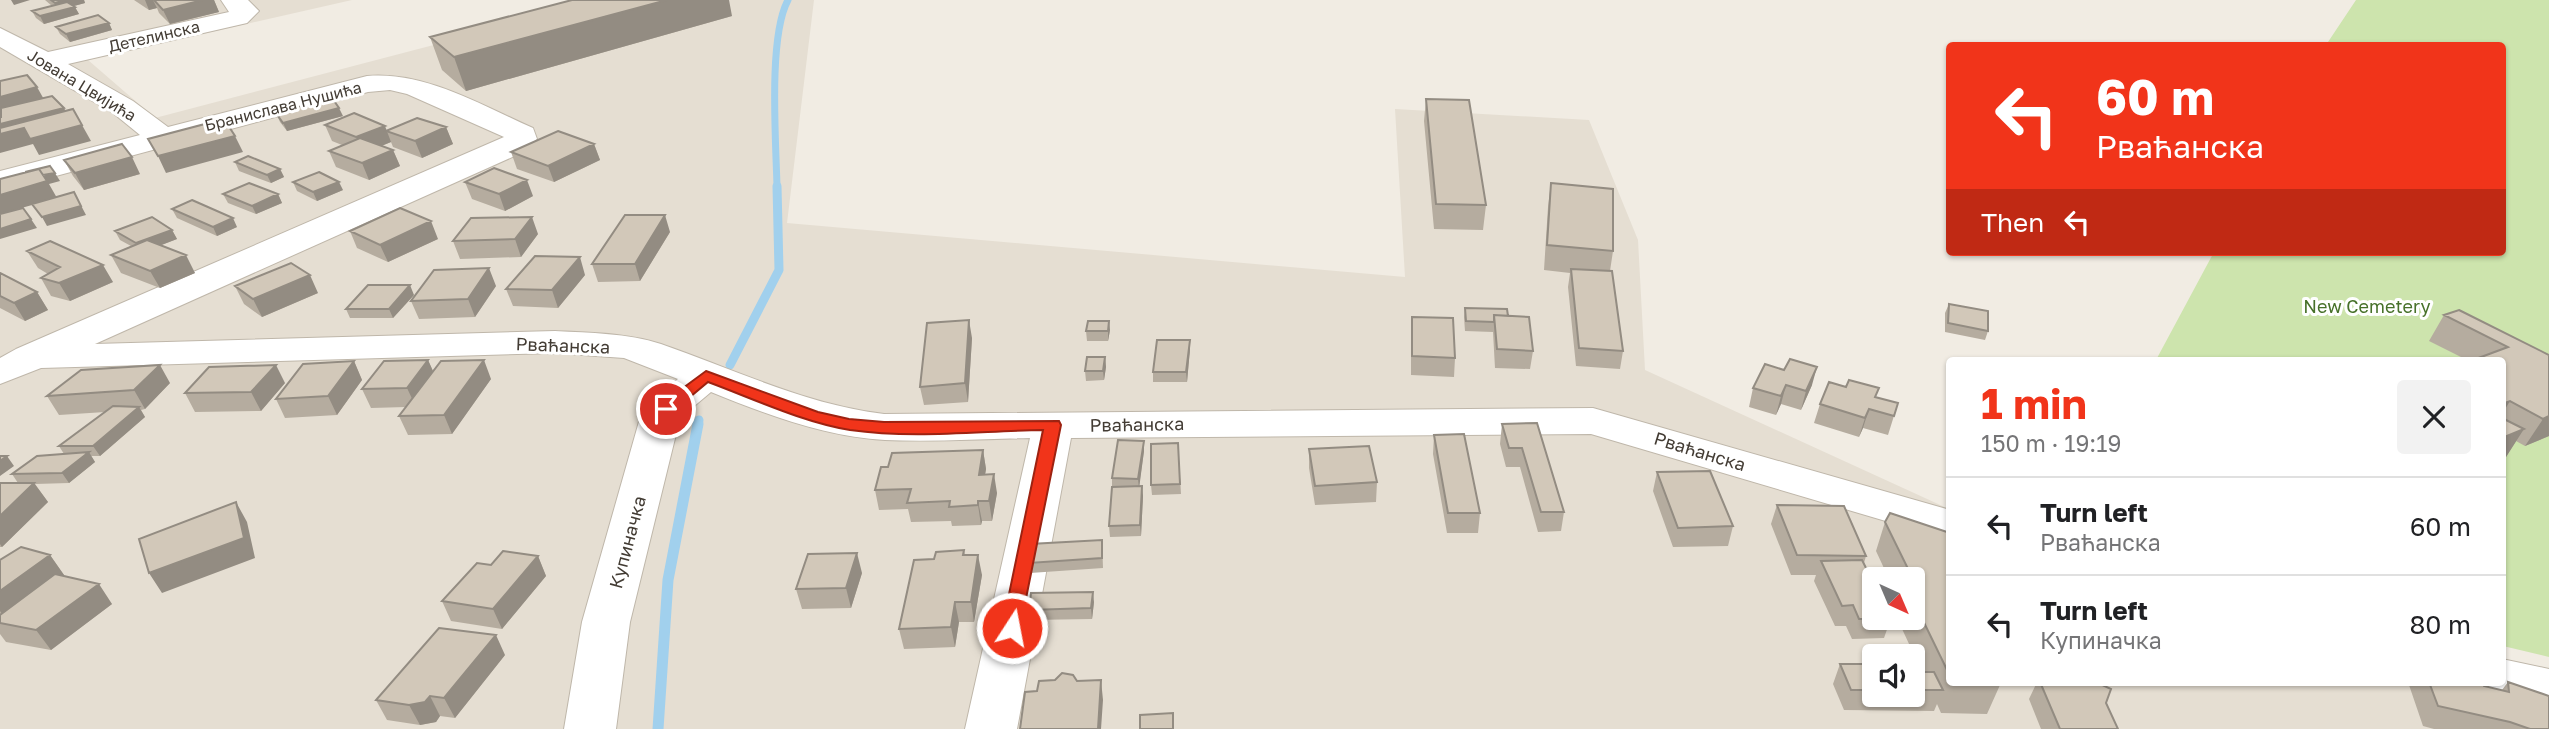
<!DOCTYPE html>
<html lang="en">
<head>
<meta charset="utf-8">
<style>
  :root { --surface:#fff; --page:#f2f2f2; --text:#202124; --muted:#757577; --line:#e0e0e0; --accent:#f1341a }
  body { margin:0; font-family:"Golos Text",sans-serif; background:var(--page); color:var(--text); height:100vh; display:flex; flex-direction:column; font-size:26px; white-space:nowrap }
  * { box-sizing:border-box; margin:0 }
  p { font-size:23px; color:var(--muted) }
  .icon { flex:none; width:38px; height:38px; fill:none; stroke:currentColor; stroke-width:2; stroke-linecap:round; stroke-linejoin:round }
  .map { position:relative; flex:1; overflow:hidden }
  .side { position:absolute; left:1946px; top:357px; width:560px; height:329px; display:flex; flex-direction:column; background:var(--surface); border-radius:7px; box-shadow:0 2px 5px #0004 }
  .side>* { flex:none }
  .top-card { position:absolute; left:1946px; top:42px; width:560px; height:214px; border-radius:7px; box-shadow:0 2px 5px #0004; background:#f1341a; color:#fff; overflow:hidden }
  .needle { width:46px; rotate:136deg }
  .fabs { position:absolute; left:1862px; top:567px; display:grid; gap:14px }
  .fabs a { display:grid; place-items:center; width:63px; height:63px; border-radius:7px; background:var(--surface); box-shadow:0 2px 5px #0004; font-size:35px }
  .pin { position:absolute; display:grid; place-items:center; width:60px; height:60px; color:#fff; margin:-30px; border:4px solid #fff; border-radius:50%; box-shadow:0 2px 7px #0007 }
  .me { position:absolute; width:77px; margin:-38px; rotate:11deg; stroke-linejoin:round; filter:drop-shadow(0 0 5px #0008) }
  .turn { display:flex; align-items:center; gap:24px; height:147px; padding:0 35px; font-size:32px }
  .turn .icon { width:91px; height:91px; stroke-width:2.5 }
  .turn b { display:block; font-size:49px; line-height:60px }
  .then { display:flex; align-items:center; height:66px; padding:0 35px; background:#0003; gap:14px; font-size:26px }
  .round { display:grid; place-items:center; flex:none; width:74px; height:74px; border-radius:7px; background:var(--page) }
  .summary { display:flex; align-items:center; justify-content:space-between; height:119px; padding:0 35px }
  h1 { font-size:42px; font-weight:700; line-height:52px; color:var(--accent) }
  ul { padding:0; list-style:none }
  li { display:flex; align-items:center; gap:21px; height:98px; padding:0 35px; border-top:2px solid var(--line) }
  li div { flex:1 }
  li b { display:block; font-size:26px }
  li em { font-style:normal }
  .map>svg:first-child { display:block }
  .residential { fill:#e5ded2; fill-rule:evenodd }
  .green { fill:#cde4ad }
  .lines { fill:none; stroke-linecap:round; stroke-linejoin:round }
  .stream-far2 { stroke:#a1d0ed; stroke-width:7 }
  .stream-far1 { stroke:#a1d0ed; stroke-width:9 }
  .stream { stroke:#a1d0ed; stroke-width:11 }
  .minor-casing { stroke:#bfb7aa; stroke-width:2 }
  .minor { fill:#fff; fill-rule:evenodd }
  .wall { fill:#b5ac9f }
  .shaded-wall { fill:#938c82 }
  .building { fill:#d2c8b9; stroke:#938c82; stroke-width:2 }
  .route { fill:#f1341a; stroke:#9d2211; stroke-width:2 }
  .labels { text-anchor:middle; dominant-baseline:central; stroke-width:6; stroke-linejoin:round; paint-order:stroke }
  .far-street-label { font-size:16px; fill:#433c34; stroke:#fff }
  .park-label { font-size:18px; fill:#47712a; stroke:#fff }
  .street-label { font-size:18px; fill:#433c34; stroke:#fff }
</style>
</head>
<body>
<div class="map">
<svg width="2549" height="729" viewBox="0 0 2549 729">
  <rect width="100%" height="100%" fill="#f1ece3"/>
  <path class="residential" d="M0 0H352L88 60 155 118 606 0H814L787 223 1405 277 1395 109 1589 120 1638 240 1645 370 1949 509 1950 682H2502L2549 729H0ZM1874 579H1913V618H1874ZM1874 656H1913V695H1874Z"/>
  <path class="green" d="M2356 0H2549V657L2503 646 2502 360H2156L2214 252H2502V46L2326 45Z"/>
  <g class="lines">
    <path class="stream-far2" d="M777 187C776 142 768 37 788 0"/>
    <path class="stream-far1" d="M730 365 779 270 777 186
      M698 426 699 420"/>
    <path class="stream" d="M658 729 668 580 698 424"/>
    <g class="minor-casing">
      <path id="minor" d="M221 0H248L259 11 247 23 68 64 133 101 168 127 367 76C425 71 481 105 533 128L537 139 519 154 95 344 555 331C590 333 627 333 661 344 736 370 804 404 884 414L1593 408 1950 510V540L1591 434 1071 438 1017 729H965L1030 438C982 439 933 442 885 440 826 437 765 414 711 392L680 418 630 622 616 729H564L582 622 640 418 652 400 678 379 624 358 555 353 41 368 0 384V358L16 349 504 137 407 94 390 90 368 92 0 191V171L140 135 113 113 0 47V28L48 52 229 12Z
        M2502 659 2549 669V709L2484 692 2479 682H2502Z"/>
    </g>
    <use href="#minor" class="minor"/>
  </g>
  <path class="wall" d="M45 0H84L85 3 74 6 79 14 44 24 36 18 32 11 52 6Z
    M134 0H214L219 12 170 24 159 13 157 8 149 10Z
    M732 16 466 91 442 70 430 37Z
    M109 23 112 30 70 42 60 34 56 27Z
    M1426 99 1486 205 1483 230 1434 229 1424 121Z
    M276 113 343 116 287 131 280 122Z
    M325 125 387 131 446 127 453 144 422 158 393 147 391 142 381 146 393 150 400 166 369 180 336 167 329 151 342 145 332 141Z
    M594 144 600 160 554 182 517 169 511 152Z
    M64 160 140 174 84 190 73 176Z
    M235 162 280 169 284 177 271 183 239 171Z
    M293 182 343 190 317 201 297 191Z
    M465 182 533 196 505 211 472 199Z
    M1551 183 1613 251 1610 271 1623 351 1620 369 1576 366 1568 287 1570 273 1544 270 1548 207Z
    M223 194H278L282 203 256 214 228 203Z
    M172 209 237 227 217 236 177 218Z
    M172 230 177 239 161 245 195 273 160 288 121 273 111 255 131 246 120 240 115 231Z
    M350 231 438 239 388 262 357 248Z
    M670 232 640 281 598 282 592 264Z
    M538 234 521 257 460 259 453 241Z
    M27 251 113 282 70 301 51 296 41 278 48 274 38 268Z
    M0 273 37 292 48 310 25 321 0 308Z
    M585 275 558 308 513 306 506 289Z
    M235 286 318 293 262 317 244 304Z
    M496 286 475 317 419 319 411 301Z
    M414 295 393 318H350L346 309Z
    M1949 304 1988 331 1985 340 1945 332V313Z
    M1465 308 1508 316 1533 351 1530 369 1495 368 1493 332 1465 331 1464 317Z
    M2444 315 2549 355V436L2525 446 2516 441 2506 457 2502 458V360H2467L2429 341Z
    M1412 317 1455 358 1454 377 1411 375V335Z
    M1110 330 1108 341H1087L1086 331Z
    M972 338 968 402 924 405 920 387Z
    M1190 340V349L1187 382H1153V372Z
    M1105 357 1106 367 1104 380 1086 381 1085 371Z
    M428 360 433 371 491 379 452 434 408 435 399 416 406 407 371 408 362 389Z
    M354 361 362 380 337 415 285 418 276 399Z
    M1765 364 1812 385 1801 410 1781 404 1776 415 1749 407 1753 388Z
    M170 383 145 409 141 410 145 417 100 456H91L95 462 69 483 35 484 48 502 2 547H0V483H18L12 474 64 454 59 446 105 412 59 415 47 396Z
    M285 383 261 411 195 412 185 393Z
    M1876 397 1898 403 1888 435 1863 428 1859 437 1814 423 1820 404Z
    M1537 423 1564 512 1561 531 1538 532 1520 467H1506L1500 444 1502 424Z
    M1434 435 1480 513 1478 533H1447L1433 454Z
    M1144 441V451L1139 486 1143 496 1141 536 1110 537 1109 526 1112 487V478Z
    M1178 443 1181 494 1152 495 1151 485Z
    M1309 449 1377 482 1376 502 1315 505 1309 468Z
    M983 450 986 469 985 474 997 493 992 521H982L981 525 952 526 951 521 911 522 908 509 879 510 875 490 888 467Z
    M1657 472 1733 526 1728 546 1673 547 1653 491Z
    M1777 505 1866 556 1864 563 1891 618 1884 638 1852 639 1846 626H1835L1814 581 1816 575H1791L1771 524Z
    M1885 522 1950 533V682H1999L2000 685 1987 714 1941 713 1937 704 1934 711 1844 710 1833 684 1840 664H1874V695H1913V666L1915 672H1922L1897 618H1913V579H1889L1876 551Z
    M1102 540 1103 568 1030 573 1029 563Z
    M964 550 965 555 982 575 974 622H959L955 647 904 649 899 629 934 559Z
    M50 555 64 575 62 576 112 604 51 650 6 642 0 634V560Z
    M538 556 546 576 502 629 451 621 442 601 491 565Z
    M862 573 851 608 802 609 796 589Z
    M1094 602 1092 619 1030 620 1029 610Z
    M505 655 455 718 440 716 436 722 420 725 387 720 376 700Z
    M2037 682H2096L2118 729H2041L2029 699Z
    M2410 682H2483L2484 686 2502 690 2508 682 2549 729H2434L2423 726 2409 685Z"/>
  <path class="shaded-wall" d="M11 0H30L14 5Z
    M65 0H84L85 3 59 10 55 3Z
    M145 0H153L157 8 149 10Z
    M203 0H214L219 12 170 24 163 10Z
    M667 0H729L732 16 466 91 454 57Z
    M75 7 79 14 44 24 40 16Z
    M109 23 112 30 70 42 66 34Z
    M37 87 46 103 0 115V97Z
    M64 108 72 123 82 125 91 141 39 155 33 144 0 153V124Z
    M339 108 343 116 287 131 283 123Z
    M385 126 391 142 362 154 356 137Z
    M446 127 453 144 422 158 415 141Z
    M235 136 243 152 166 173 158 156Z
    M594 144 600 160 554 182 548 166Z
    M393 150 400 166 369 180 362 163Z
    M132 157 140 174 84 190 75 173Z
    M280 169 284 177 271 183 267 175Z
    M55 173 60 181 49 184 57 198 0 214V195L22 180Z
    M527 180 533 196 505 211 499 194Z
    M339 182 343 190 317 201 313 192Z
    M74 192 86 215 47 226 42 217Z
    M278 194 282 203 256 214 252 206Z
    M665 215 670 232 640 281 635 264Z
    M532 217 538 234 521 257 515 239Z
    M233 218 237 227 217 236 213 227Z
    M31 219 37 228 0 239V229Z
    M431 221 438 239 388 262 380 245Z
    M172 230 177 239 141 253 136 243Z
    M186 255 195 273 160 288 150 271Z
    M580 257 585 275 558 308 552 290Z
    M103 265 113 282 70 301 59 283Z
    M489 268 496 286 475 317 468 299Z
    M310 275 318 293 262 317 253 299Z
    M410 285 414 295 393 318 389 309Z
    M37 292 48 310 25 321 14 303Z
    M969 320 972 338 968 402 965 383Z
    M1109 321 1110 330 1108 341V331Z
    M1190 340V349L1187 382 1186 372Z
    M1105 357 1106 367 1104 380 1103 371Z
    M428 360 436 378 416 407 407 388Z
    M484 360 491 379 452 434 444 415Z
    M354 361 362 380 337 415 328 396Z
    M160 365 170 383 145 409 134 390Z
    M276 365 285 383 261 411 251 392Z
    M1817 367 1812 385 1801 410 1806 391Z
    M1786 385 1781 404 1776 415 1781 396Z
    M2510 401 2502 414V404Z
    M139 407 145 417 100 456 93 446Z
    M1869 409 1863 428 1859 437 1865 418Z
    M2549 416V436L2525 446 2543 419Z
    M2524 429 2506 457 2502 458V438Z
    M1144 441V451L1139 489 1138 479Z
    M983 450 986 469 982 494 979 475Z
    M89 452 95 462 69 483 62 473Z
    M7 456 14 466 0 476V461Z
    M994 474 997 493 992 521 989 501Z
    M34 483 48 502 2 547 0 544V516Z
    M1142 486 1143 496 1141 536 1140 525Z
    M978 501 982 521 981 525 978 505Z
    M236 502 247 522 255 558 162 593 149 573Z
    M857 553 862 573 851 608 846 588Z
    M50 555 64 575 5 618 0 611V591Z
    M978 555 982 575 974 622 971 602Z
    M538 556 546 576 502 629 493 609Z
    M99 584 112 604 51 650 36 630Z
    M1093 592 1094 602 1092 619 1091 608Z
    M955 602 959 622 955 647 951 627Z
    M496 635 505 655 455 718 444 698Z
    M1101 680 1103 700 1101 729H1098Z
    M430 696 440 716 436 722 420 725 409 705Z"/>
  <path class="building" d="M51 0H65L55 3Z
    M154 0H203L163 10Z
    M572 0H667L454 57 430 37Z
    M67 2 75 7 40 16 32 11Z
    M98 15 109 23 66 34 56 27Z
    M27 75 37 87 0 97V81Z
    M52 96 64 108 0 124V117H1V108Z
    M332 98 339 108 283 123 276 113Z
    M1426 99 1469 100 1486 205 1436 204Z
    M73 109 82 125 30 139 24 128 0 134V128Z
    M354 113 385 126 356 137 325 125Z
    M417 118 446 127 415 141 386 131Z
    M224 119 235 136 158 156 148 139Z
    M558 131 594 144 548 166 511 152Z
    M360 138 393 150 362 163 329 151Z
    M122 144 132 157 75 173 64 160Z
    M248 156 280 169 267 175 235 162Z
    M50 166 55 173 43 175 39 169 25 172Z
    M494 168 527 180 499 194 465 182Z
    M39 169 47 181 0 195V179Z
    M319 172 339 182 313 192 293 182Z
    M249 183 278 194 252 206 223 194Z
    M1551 183 1613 189V251L1547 245Z
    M74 192 81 206 42 217 32 204Z
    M192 200 233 218 213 227 172 209Z
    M23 208 31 219 0 229V214Z
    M400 208 431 221 380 245 350 231Z
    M625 215H665L635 264H592Z
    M152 217 172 230 136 243 115 231Z
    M532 217 515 239 453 241 471 218Z
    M147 240 186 255 150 271 111 255Z
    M50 241 103 265 59 283 41 278 60 267 27 251Z
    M535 256 580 257 552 290 506 289Z
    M291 263 310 275 253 299 235 286Z
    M489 268 468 299 411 301 434 270Z
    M1571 269 1612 271 1623 351 1579 348Z
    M0 273 37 292 14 303 0 296Z
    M368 285H410L389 309H346Z
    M1949 304 1988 311V331L1948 323Z
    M1465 308 1507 309 1508 316 1494 315V322L1466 321Z
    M2459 310 2549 355V416L2543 419 2510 401 2502 404V360H2473L2508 347 2444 315Z
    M1494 315 1529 317 1533 351 1497 349Z
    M1412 317 1453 318 1455 358 1412 356Z
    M969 320 965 383 920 387 927 323Z
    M1088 321H1109L1108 331H1086Z
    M1157 340H1190L1186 372H1153Z
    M1087 357H1105L1103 371H1085Z
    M1790 359 1817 367 1806 391 1786 385 1781 396 1753 388 1765 364 1784 370Z
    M428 360 407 388 362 389 384 361Z
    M484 360 444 415 399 416 441 361Z
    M354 361 328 396 276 399 303 364Z
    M160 365 134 390 47 396 81 370Z
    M276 365 251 392 185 393 209 367Z
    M1849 380 1879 388 1875 397 1898 403 1894 416 1869 409 1865 418 1820 404 1829 382 1846 387Z
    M113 406 139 407 93 446H59Z
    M2502 418 2524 429 2502 438Z
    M1537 423 1564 512H1541L1522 448H1509L1502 424Z
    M1464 434 1480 513H1448L1434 435Z
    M1118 440 1144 441 1138 479 1112 478Z
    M1178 443 1180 484 1151 485V444Z
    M1369 446 1377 482 1315 486 1309 449Z
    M983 450 979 475 994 474 989 501H978V505L949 507 950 501 907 503 911 489 875 490 881 467H888L892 453Z
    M89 452 62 473 12 474 37 456Z
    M0 456H7L0 461Z
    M1710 471 1733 526 1678 528 1657 472Z
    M0 483H34L0 516Z
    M1142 486 1140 525 1109 526 1112 487Z
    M236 502 244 538 149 573 139 539Z
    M1777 505 1844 506 1866 556 1797 555Z
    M1890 513 1950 533V676L1913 600V585H1916L1885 522Z
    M1102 540V558L1029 563 1030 544Z
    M21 547 50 555 0 591V560Z
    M964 550 963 555H978L971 602H955L951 627 899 629 914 560 934 559 936 552Z
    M503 551 538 556 493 609 442 601 477 563 491 565Z
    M857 553 846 588 796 589 808 554Z
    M1862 560 1874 584V618H1891L1859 619 1853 605 1842 606 1821 561Z
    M55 574 99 584 36 630 0 623V615Z
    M1093 592 1091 608 1029 610 1031 593Z
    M439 628 496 635 444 698 430 696 425 702 409 705 376 700Z
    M1840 664H1874V690H1851Z
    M1913 666 1915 672H1934L1943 690H1913Z
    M1062 673 1073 675 1077 681 1101 680 1098 729H1020L1025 692 1037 691 1039 681 1055 680Z
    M1953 682H1999L2000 685 1953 684Z
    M2040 682H2096L2111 689 2106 703 2118 729H2060Z
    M2429 682H2483L2484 686 2509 692 2508 682 2549 696V729H2530L2510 722 2438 706Z
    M1173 713V729H1140V715Z"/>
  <path class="route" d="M706 371 818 412 849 419 884 422 1059 421 1061 425 1019 633H1005L1002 628 1043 430C980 431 913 439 850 430 802 422 754 399 708 382L672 412H660V405Z"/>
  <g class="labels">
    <g class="far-street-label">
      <text transform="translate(154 36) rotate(-13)">Детелинска</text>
      <text transform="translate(82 85) rotate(31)">Јована Цвијића</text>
      <text transform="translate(283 106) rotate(-14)">Бранислава Нушића</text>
    </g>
    <g class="park-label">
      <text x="2367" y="306">New Cemetery</text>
    </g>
    <g class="street-label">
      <text transform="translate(563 345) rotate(2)">Рваћанска</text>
      <text transform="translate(1137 424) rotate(-1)">Рваћанска</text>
      <text transform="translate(1700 451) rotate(17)">Рваћанска</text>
      <text transform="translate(627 542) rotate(-75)">Купиначка</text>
    </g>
  </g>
</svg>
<div class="fabs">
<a><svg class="needle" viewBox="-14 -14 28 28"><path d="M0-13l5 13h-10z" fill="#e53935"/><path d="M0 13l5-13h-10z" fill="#757577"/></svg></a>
<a><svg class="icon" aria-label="sound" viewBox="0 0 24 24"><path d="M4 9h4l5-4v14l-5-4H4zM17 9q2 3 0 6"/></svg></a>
</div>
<div class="pin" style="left:666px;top:409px;background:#d93025"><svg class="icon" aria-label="arrive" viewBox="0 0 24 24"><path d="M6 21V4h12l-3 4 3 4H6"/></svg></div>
<svg class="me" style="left:1012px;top:628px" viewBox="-20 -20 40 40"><circle r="17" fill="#f1341a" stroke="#fff" stroke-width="3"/><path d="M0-11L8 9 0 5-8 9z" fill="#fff"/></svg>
<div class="top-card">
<div class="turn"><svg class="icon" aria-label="left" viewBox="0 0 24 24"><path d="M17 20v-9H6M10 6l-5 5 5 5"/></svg><div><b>60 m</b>Рваћанска</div></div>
<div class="then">Then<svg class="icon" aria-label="left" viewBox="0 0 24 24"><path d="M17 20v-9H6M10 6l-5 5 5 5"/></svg></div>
</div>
<section class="side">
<div class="summary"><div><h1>1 min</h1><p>150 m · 19:19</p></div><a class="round"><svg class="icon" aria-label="close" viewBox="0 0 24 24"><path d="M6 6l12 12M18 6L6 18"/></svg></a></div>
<ul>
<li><svg class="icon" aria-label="left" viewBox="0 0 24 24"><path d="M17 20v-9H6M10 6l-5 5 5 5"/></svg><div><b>Turn left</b><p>Рваћанска</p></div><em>60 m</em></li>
<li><svg class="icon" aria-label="left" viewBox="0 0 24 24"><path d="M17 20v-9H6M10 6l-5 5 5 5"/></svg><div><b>Turn left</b><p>Купиначка</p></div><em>80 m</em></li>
</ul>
</section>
</div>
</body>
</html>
